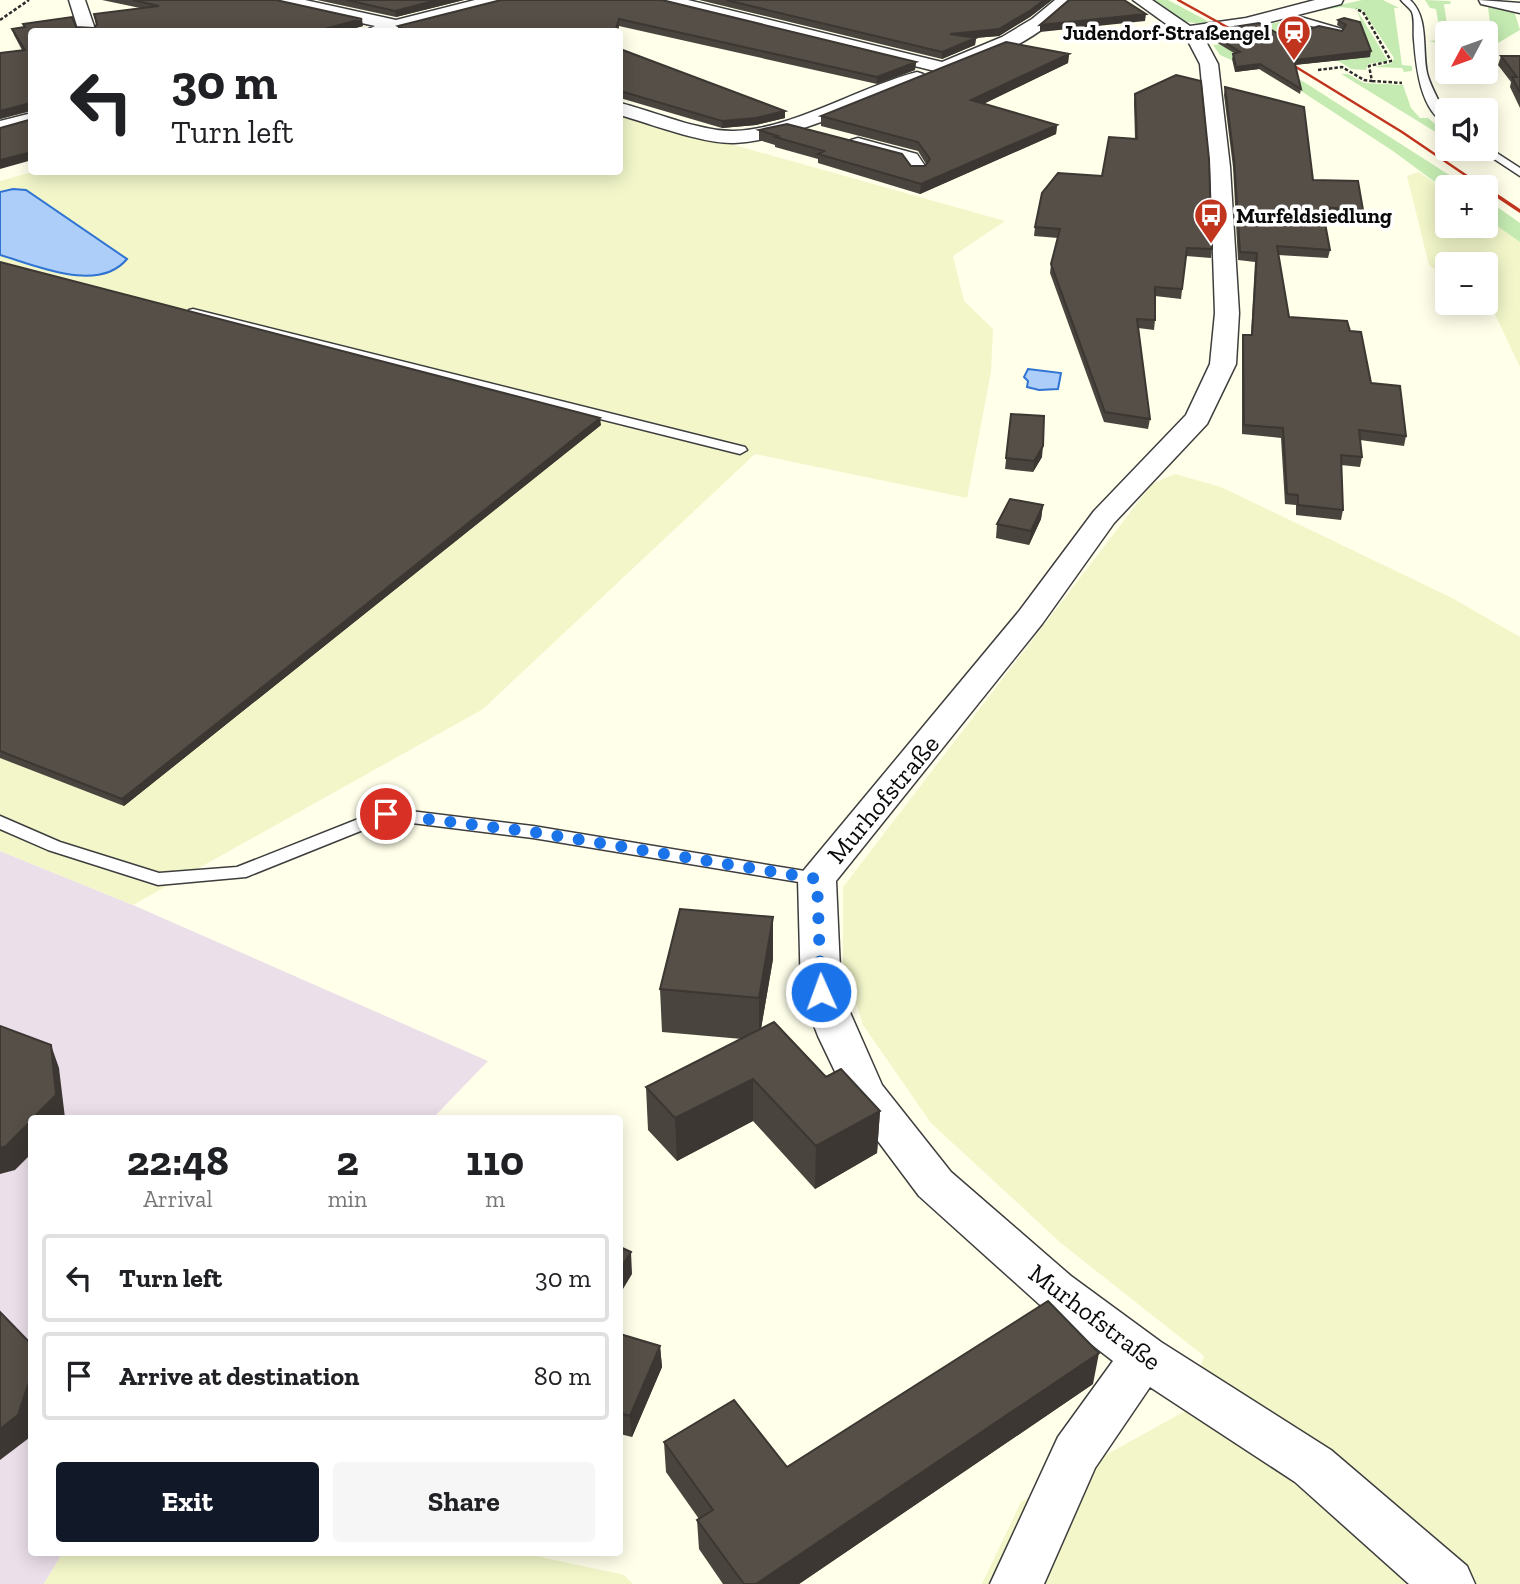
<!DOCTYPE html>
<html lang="en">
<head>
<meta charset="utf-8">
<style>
  :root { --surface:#fff; --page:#f6f6f6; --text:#202124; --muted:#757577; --line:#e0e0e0; --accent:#111827 }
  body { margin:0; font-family:"Zilla Slab",serif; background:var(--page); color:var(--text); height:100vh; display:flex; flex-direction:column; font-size:26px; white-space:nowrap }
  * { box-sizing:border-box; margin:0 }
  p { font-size:23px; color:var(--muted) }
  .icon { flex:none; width:38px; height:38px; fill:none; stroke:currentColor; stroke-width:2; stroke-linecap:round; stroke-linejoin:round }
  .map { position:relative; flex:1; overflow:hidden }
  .panel { position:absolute; left:28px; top:1115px; width:595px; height:441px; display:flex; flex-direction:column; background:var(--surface); border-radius:7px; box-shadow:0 4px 18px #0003 }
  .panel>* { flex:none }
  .banner { position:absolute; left:28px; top:28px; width:595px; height:147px; border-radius:7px; box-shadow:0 4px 18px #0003; background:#fff; color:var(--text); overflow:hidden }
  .needle { width:46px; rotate:229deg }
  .tools { position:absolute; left:1435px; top:21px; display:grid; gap:14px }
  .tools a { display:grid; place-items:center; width:63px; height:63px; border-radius:7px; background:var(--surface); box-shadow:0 4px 18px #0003; font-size:35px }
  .pin { position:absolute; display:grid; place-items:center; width:60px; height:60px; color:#fff; margin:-30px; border:4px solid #fff; border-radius:50%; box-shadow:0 2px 7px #0007 }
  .me { position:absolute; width:77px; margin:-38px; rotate:358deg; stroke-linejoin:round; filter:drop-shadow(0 0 5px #0008) }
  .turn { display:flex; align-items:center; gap:24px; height:147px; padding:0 28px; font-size:32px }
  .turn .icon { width:91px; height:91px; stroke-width:2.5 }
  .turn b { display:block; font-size:49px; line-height:60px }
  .eta { display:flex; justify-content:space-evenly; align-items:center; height:119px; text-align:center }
  .eta b { font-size:42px; font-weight:700; line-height:49px }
  .action { display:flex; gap:14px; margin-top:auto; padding:14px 28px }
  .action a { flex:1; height:80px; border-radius:7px; background:var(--accent); color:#fff; font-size:28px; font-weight:700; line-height:80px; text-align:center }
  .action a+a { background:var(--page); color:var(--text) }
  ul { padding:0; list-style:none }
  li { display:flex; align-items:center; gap:21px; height:88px; margin:0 14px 10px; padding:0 14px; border:4px solid var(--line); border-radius:7px }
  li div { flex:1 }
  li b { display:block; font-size:26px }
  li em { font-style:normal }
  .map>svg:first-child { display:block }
  .industrial { fill:#ebdfea }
  .farmland { fill:#f2f6c9 }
  .green { fill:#c5ebb2 }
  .water { fill:#accef9; stroke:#3074d3; stroke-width:2 }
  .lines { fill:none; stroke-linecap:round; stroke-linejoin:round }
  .service-casing { stroke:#3e3e3e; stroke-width:3 }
  .minor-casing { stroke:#3e3e3e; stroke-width:3 }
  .path { stroke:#2d2d2d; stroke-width:2.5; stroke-dasharray:3.5 2; stroke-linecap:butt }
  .service { fill:#fff; fill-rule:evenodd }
  .minor { fill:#fff; fill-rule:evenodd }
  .rail-far1 { stroke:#c1341e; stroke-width:2.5 }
  .rail { stroke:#c1341e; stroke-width:3.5 }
  .wall { fill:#49443d }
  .shaded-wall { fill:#3c3732 }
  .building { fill:#554f47; stroke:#3c3732; stroke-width:2 }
  .route { stroke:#1a73e8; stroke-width:12; stroke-dasharray:0 21.6 }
  .labels { text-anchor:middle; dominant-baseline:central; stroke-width:7; stroke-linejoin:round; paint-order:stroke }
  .far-poi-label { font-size:21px; font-weight:bold; fill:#0b0b0b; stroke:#fff; text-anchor:end }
  .street-label { font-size:26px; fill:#0b0b0b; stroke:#fff }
</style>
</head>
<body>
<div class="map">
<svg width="1520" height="1584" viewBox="0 0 1520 1584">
  <rect width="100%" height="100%" fill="#ffffea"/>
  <path class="industrial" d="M0 851 133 905 488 1061 433 1118H32V1552H63L44 1584H0Z"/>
  <path class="farmland" d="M620 113 1005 221 953 256 964 301 993 329 991 372 967 498 755 454 483 709 133 905 0 851V181L32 172H620Z
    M1419 172 1447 191V226H1486V218L1520 242V367L1493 310 1482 303H1486V264H1447V278L1429 265 1407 176Z
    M1175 474 1221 487 1452 598 1520 637V1584H982L1021 1502 1189 1409 1204 1356 1062 1244 931 1123 863 1025 843 962V887L1152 484Z
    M63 1552H518L624 1575 633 1584H44Z"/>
  <path class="green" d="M1148 0H1168L1215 25 1186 22Z
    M1362 0H1383L1399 8H1394L1402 65 1412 66V71L1404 72 1402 68 1374 67 1392 63 1394 58 1363 10 1341 7 1300 14Z
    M1425 0 1450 1 1451 4H1444L1447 25H1452L1453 33H1447V46L1429 41 1441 40 1436 9 1430 8Z
    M1489 5 1514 11 1520 30 1486 50V40H1492L1488 7 1480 6Z
    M1357 10 1388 61 1368 64 1366 70 1351 69 1337 60 1340 59 1287 44 1257 27 1288 20 1284 24C1300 29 1313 26 1329 32 1350 39 1341 47 1370 48Z
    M1230 43 1304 82 1468 187H1447V191L1393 151 1301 91 1255 63 1236 62 1220 55 1213 45Z
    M1341 74H1348L1364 83 1403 85 1411 108 1420 118H1428L1447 134V139Z
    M1486 199 1520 223V242L1486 218Z"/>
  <path class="water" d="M13 189 26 190 127 259C98 294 35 265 0 255V192Z
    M1028 369 1061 373 1058 389 1039 390 1027 387 1028 381 1024 377Z"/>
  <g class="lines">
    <g class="service-casing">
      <path id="service" d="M1401 0H1410C1429 17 1422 50 1427 73 1431 90 1447 112 1447 124 1420 112 1416 65 1414 40 1413 31 1415 20 1412 12 1410 8 1404 4 1401 0Z
        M1280 11 1342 29 1343 31 1339 34 1277 16Z
        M1486 146 1520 168V176L1479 149H1486Z
        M193 309 745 447 747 450 740 454 189 316V310Z
        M386 808 533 826 817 873 824 875 826 879 824 883 817 885 533 838 388 820 246 877 158 885 48 850 0 829V816L60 842 159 873 237 867Z"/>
    </g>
    <g class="minor-casing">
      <path id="minor" d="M69 0H85L96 32H79Z
        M275 0H305L396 20 475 0H503L501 4 392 32H362L375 26 277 4Z
        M660 0H688L942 62 1002 37 1032 19 1055 0H1073C1045 37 987 63 943 73L662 4Z
        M1133 0H1152L1190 26 1246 18 1315 0H1343L1341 4 1246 28 1202 34 1218 64 1230 167 1239 313 1236 364 1207 424 1114 523 1042 624 836 881 841 992 882 1085 951 1172 1071 1276 1161 1342 1331 1450 1467 1566 1475 1584H1409L1295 1482 1150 1387 1095 1468 1044 1584H990L1058 1437 1113 1361 1039 1304 919 1196 851 1105 818 1036 801 992 798 879 804 870 1020 610 1094 511 1186 415 1210 364 1215 313 1210 167 1200 64 1187 39Z
        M1479 0 1520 3V13L1481 4Z
        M917 72 923 74 926 78 923 82C872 101 788 141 734 143 703 144 651 124 620 115V103C653 111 701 132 734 131 793 129 859 87 917 72Z
        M32 113V125L0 133V121Z
        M858 138 917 154 927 169 924 173H910L903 162 851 148 848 144 851 140Z"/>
    </g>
    <path class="path" d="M0 20 29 0
      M1318 70 1342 67 1364 80 1372 81 1369 66 1391 61 1363 12 1356 9
      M1372 81 1402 83"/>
    <use href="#service" class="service"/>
    <use href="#minor" class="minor"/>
    <path class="rail-far1" d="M1178 0 1245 37
      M1278 56 1402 132 1486 189"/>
    <path class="rail" d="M1484 187 1520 211"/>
  </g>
  <path class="wall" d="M102 0H276L363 26 341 32H32V111L0 119 22 50 14 35 12 29 24 27 23 24 94 28 96 25 94 14 140 8Z
    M317 0H464L396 17Z
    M501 0 916 62 915 70 877 84 619 26 618 32H398V26Z
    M699 0H1052L1030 17 999 36 974 38H976L975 45 942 59Z
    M1344 18 1370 57 1295 65 1301 89 1300 94 1259 69 1235 72 1232 59 1234 53 1206 36 1207 31 1284 37 1342 31 1343 29 1337 25 1338 20Z
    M620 49 785 118 756 125 722 128 620 98Z
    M1069 54 1068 63 983 104 1057 125 1056 134 920 194 818 163V159L775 147V145L759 140V130L911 166H925L926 164 918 151 821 126V116Z
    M1501 56H1520V108L1510 87 1511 82 1498 65Z
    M1225 87 1313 180 1363 210 1361 219 1323 216 1330 250 1328 258 1278 255 1289 317 1350 331 1371 383 1406 436 1404 446 1360 440 1362 457 1360 467 1341 465 1343 510 1341 520 1296 515V505L1285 504 1281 438 1242 434V344L1243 335H1251L1255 262 1238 260 1233 167 1224 95Z
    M1135 94 1212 249 1211 258 1186 256 1181 299 1155 296V320L1154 330 1138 328 1150 419 1148 429 1104 422 1050 273 1051 264 1058 238 1034 236 1035 227 1102 176 1135 139 1134 102Z
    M0 262 601 425 124 806 0 758Z
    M1011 414 1042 457 1033 472 1005 469Z
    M1043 505 1041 519 1029 545 996 538 997 524Z
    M773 959 761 1029 826 1077 880 1111 877 1153 815 1189 753 1121 677 1161 648 1130 646 1087 742 1039 662 1032 660 989Z
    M620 1334 660 1346 662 1367 632 1437 620 1434Z
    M1093 1384 799 1584H723L699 1549 697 1520 699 1519 666 1472 664 1442 787 1467Z"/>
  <path class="shaded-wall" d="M437 0H464L396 17 395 11Z
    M1044 0H1052L1030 17 999 36 949 40 950 34Z
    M1146 14 1145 21 1040 32V25Z
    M362 19 363 26 341 32H313Z
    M619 19V26L618 32H615Z
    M976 38 975 45 942 59V52Z
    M1371 51 1370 57 1293 65 1294 60Z
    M1069 54 1068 63 971 110V100Z
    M916 62 915 70 877 84V77Z
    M1260 64 1259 69 1235 72 1236 67Z
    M30 103 31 110 0 119V111Z
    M785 111V118L756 125 722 128V121Z
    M1057 125 1056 134 920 194 921 184Z
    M32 152V160L0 169V160Z
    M600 418 601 425 124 806 122 799Z
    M1043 446 1042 457 1033 472 1034 461Z
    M1043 505 1041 519 1029 545 1031 531Z
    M773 917V959L759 1040V998Z
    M51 1045 59 1068 65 1118H33Z
    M753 1079V1121L677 1161 675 1118Z
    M880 1111 877 1153 815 1189 816 1146Z
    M32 1120V1153L15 1170 0 1174V1148Z
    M631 1252 632 1274 620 1294V1269Z
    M660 1346 662 1367 632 1437 630 1416Z
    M1099 1353 1093 1384 799 1584H756Z
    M32 1373V1429L29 1438 0 1460V1429Z"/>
  <path class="building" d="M133 0H276L362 19 313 32H32V105L30 103 0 111V53L25 50 12 29 25 27 23 24 72 17 76 27 94 28 97 24 94 14 159 6Z
    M347 0H437L395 11Z
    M501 0H662L916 62 877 77 619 19 615 32H410L398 26Z
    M726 0H1044L1031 10 999 29 950 34 976 38 942 52Z
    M1069 0H1124L1146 14 1040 25Z
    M1344 18 1360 22 1371 51 1294 60 1301 89 1260 64 1236 67 1233 54 1240 52 1207 31 1259 23 1284 37 1319 26 1342 31 1346 25 1338 20Z
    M1006 42 1069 54 971 100 1057 125 921 184 818 154 824 151 775 137 778 136 759 130 787 124 902 154 911 166H925L930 159 918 142 821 116Z
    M620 49 785 111 756 118 722 121 620 91Z
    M1501 56H1520V93L1512 77H1517Z
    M1176 75 1201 81 1209 159 1212 249 1187 248 1182 289 1155 287V320L1137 319 1150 419 1105 412 1051 264 1060 229 1035 227 1042 193 1058 173 1102 176 1109 137 1137 139 1135 94Z
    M1225 87 1304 107 1313 180 1358 181 1363 210 1322 207 1330 250 1277 246 1289 317 1347 321 1350 331 1361 332 1371 383 1400 386 1406 436 1359 430 1362 457 1341 455 1343 510 1298 505V495L1287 494 1283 428 1244 425 1243 335H1252L1257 253 1240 252 1234 159Z
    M32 119V152L0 160V128Z
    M0 262 600 418 122 799 0 751Z
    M1011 414 1044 416 1043 446 1034 461 1006 458Z
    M1010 499 1043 505 1031 531 997 524Z
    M680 909 773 917 759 998 660 989Z
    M774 1022 826 1077 841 1069 880 1111 816 1146 753 1079 675 1118 646 1087Z
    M0 1026 51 1045 56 1095 33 1118H32V1120L6 1146 0 1148Z
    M620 1247 631 1252 620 1269Z
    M1048 1301 1099 1353 756 1584H744L697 1520 713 1510 664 1442 734 1400 787 1467Z
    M0 1312 32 1345V1373L18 1415 0 1429Z
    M620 1334 660 1346 630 1416 620 1413Z"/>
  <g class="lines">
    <path class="route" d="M386 814 533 832 817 879 821 992"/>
  </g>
  <defs>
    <g id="station-pin" transform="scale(1.75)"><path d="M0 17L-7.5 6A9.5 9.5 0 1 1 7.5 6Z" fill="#c1341e" stroke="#fff"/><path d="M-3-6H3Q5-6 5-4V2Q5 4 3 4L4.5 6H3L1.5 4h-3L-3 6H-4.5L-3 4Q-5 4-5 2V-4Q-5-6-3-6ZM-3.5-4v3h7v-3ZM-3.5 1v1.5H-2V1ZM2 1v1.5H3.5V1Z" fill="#fff"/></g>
    <g id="bus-pin" transform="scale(1.75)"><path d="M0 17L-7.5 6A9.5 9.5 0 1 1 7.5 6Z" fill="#c1341e" stroke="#fff"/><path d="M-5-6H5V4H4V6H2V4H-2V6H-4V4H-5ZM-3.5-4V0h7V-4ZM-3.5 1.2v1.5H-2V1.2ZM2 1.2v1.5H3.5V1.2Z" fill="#fff"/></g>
  </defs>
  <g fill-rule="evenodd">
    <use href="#station-pin" x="1294" y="32"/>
    <use href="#bus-pin" x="1211" y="215"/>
  </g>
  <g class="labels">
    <g class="far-poi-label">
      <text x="1270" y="32">Judendorf-Straßengel</text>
      <text x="1236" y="215" text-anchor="start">Murfeldsiedlung</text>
    </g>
    <g class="street-label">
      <text transform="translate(883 799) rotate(-50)">Murhofstraße</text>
      <text transform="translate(1095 1317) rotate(37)">Murhofstraße</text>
    </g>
  </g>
</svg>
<div class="tools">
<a><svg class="needle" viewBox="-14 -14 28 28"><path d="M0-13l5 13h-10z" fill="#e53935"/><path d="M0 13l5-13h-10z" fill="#757577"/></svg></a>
<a><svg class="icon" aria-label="sound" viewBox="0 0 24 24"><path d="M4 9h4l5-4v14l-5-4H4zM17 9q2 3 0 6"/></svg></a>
<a>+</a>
<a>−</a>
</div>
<div class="pin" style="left:386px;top:814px;background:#d93025"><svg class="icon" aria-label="arrive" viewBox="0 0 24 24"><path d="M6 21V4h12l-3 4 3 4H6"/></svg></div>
<svg class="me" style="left:821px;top:992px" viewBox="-20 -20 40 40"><circle r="17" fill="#1a73e8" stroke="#fff" stroke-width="3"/><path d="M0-11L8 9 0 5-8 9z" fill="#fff"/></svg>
<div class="banner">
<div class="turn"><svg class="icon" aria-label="left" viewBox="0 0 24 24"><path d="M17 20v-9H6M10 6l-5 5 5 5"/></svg><div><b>30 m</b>Turn left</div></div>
</div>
<section class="panel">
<div class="eta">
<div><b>22:48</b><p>Arrival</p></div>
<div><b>2</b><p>min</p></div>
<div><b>110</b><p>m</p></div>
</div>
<ul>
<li><svg class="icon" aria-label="left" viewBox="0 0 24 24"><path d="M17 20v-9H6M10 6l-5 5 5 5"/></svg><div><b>Turn left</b></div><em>30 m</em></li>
<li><svg class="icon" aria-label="arrive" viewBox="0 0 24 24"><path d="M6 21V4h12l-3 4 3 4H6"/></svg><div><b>Arrive at destination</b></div><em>80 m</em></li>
</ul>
<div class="action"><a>Exit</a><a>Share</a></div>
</section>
</div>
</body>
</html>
